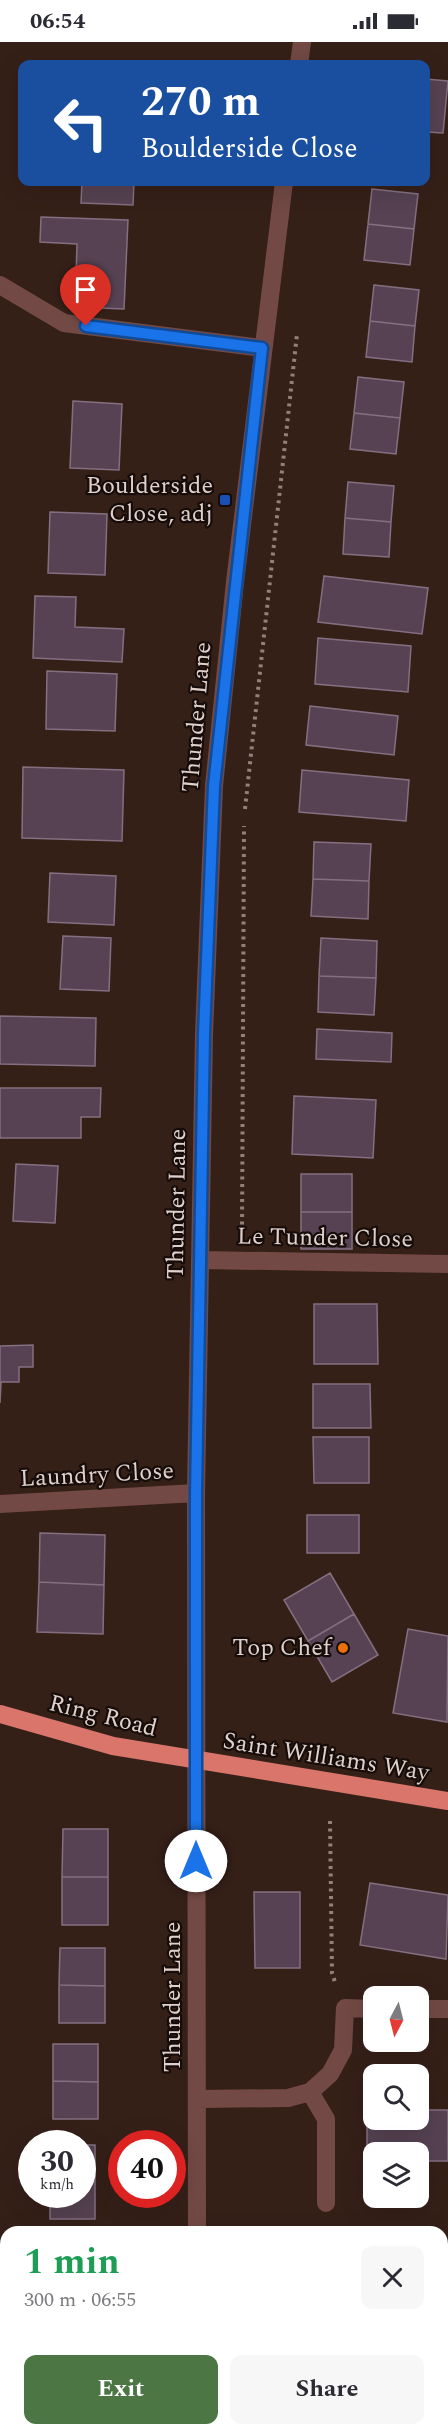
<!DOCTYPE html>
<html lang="en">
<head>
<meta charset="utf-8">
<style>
  :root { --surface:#fff; --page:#f7f7f7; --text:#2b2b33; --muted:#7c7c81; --accent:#4d7645 }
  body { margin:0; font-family:Spectral,serif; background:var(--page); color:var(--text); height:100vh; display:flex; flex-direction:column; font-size:22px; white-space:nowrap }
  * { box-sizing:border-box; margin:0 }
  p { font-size:20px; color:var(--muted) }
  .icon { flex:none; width:33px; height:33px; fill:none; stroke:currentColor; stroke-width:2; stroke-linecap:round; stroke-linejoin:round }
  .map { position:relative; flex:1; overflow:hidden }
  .details { position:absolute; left:0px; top:2184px; width:448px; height:210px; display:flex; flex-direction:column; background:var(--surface); border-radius:18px 18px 0 0; box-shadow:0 6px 24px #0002 }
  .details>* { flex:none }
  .top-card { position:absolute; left:18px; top:18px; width:412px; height:126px; border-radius:12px; box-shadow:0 6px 24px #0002; background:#1a4fa0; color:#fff; overflow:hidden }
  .needle { width:39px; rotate:187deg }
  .tools { position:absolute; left:363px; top:1944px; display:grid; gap:12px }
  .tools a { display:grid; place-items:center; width:66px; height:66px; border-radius:12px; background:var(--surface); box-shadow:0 6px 24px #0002; font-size:30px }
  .speed { position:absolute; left:18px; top:2088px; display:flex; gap:12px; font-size:30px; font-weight:700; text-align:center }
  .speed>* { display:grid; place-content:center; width:78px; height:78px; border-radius:50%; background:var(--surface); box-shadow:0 6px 24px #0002; line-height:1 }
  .speed small { font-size:15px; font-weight:400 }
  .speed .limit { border:9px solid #d22; background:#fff; color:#111 }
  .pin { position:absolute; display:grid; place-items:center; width:51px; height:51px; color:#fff; margin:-62px -26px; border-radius:50% 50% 50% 0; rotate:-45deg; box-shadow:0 0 6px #0007 }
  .pin .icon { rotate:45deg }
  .me { position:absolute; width:66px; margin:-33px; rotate:0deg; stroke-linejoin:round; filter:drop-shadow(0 0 4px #0008) }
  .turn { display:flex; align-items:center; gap:21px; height:126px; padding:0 24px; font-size:27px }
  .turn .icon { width:78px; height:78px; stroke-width:2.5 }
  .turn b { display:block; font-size:42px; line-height:51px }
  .round { display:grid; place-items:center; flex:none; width:63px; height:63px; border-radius:12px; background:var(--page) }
  .summary { display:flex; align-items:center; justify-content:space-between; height:102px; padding:0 24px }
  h1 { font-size:36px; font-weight:700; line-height:45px; color:#1e9e55 }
  .cta { display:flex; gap:12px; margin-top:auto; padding:12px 24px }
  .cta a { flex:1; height:69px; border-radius:12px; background:var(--accent); color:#fff; font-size:24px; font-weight:700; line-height:69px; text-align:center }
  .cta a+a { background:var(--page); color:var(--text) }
  .status { display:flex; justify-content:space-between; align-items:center; height:42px; padding:0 30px; background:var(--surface); direction:ltr }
  .status svg { height:16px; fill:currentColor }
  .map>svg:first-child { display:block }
  .building { fill:#564252; stroke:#846f80; stroke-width:1.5 }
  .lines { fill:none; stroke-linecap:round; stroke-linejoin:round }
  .path { stroke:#92807a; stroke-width:4; stroke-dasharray:3 4.5; stroke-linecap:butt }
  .minor { stroke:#724944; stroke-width:18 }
  .highway { stroke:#d9756b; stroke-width:18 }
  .route-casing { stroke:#114b97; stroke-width:15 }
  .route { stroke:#1a73e8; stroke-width:10 }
  .transit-dot { fill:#1a4fb4; stroke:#160c09; stroke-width:2 }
  .food-dot { fill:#e8710a; stroke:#160c09; stroke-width:2 }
  .labels { text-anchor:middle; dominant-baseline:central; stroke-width:4.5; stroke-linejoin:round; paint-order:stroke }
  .poi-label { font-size:24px; fill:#dfd0cb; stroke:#160c09; text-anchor:end }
  .street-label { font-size:24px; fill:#dfd0cb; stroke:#160c09 }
</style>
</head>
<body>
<div class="status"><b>06:54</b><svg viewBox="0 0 49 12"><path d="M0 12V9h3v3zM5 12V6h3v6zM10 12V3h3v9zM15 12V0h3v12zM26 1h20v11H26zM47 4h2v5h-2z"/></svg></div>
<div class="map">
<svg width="448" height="2394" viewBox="0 0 448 2394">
  <rect width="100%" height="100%" fill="#352018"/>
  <path class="building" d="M71 19 105 20V22H71Z
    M426 37 448 39 443 91 426 90Z
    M82 140H134L133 163 81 161Z
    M372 147 418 152 414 187 368 182Z
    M41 175 128 178 124 267 75 265 77 202 40 200Z
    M368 182 414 187 410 223 364 218Z
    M374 243 419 248 415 284 370 279Z
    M370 279 415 284 412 320 366 315Z
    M358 335 404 340 400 376 354 371Z
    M73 359 122 362 119 428 70 426Z
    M354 371 400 376 396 412 350 407Z
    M348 440 394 444 391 480 345 476Z
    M50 470 107 472 105 533 48 531Z
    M345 476 391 480 389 515 343 512Z
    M324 534 428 546 422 592 318 580Z
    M35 554 76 555 75 585 124 587 122 620 33 616Z
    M318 596 411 604 408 650 315 642Z
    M47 629 117 632 115 689 46 687Z
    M310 664 398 674 394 713 306 703Z
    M23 725 124 728 122 799 22 796Z
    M302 728 409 738 406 779 299 770Z
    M314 800 371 802 369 839 313 837Z
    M50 831 116 834 114 883 48 880Z
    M313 837 369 839 368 877 311 874Z
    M63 894 111 896 109 949 60 947Z
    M321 896 377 899 376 936 319 934Z
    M319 934 376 936 374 973 318 970Z
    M0 974 96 976 95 1024 0 1022Z
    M317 987 392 991 391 1020 316 1017Z
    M0 1046H101L100 1075H81V1096H0Z
    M294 1054 376 1058 373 1116 292 1112Z
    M16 1122 58 1124 55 1181 13 1179Z
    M301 1132H352V1170H301Z
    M301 1170H352V1207H301Z
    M314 1262H377L378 1322H314Z
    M33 1303V1325H19V1340H1L0 1361V1304Z
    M313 1342H370L371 1386H313Z
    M313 1395H369V1441H314Z
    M307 1473H359V1511H307Z
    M40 1491 105 1493 104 1543 39 1540Z
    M330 1531 354 1572 308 1599 284 1558Z
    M39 1540 104 1543 103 1592 37 1590Z
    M354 1572 378 1613 332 1640 308 1599Z
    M408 1587 448 1594 447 1680 393 1671Z
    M63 1787H108V1835H62Z
    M62 1835H108V1883H62Z
    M370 1841 448 1853 446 1917 360 1903Z
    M254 1850H300V1926H255Z
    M60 1906H105V1944L59 1943Z
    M59 1943 105 1944V1981H59Z
    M53 2002H98V2040L53 2039Z
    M53 2039 98 2040V2077H53Z
    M418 2068H448V2119H418V2110H367V2075L418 2078Z
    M82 2103H95V2140H82Z
    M82 2140H95V2177H50V2152H82Z
    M52 2388H98V2394H52Z
    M296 2388H347V2389L296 2390Z
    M347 2389V2394H296V2390Z"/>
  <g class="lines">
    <path class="path" d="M245 767 297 292
      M242 1190 244 784
      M330 1779 332 1931 335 1940"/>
    <path class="minor" d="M299 22 302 0
      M0 243 64 281 262 306
      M201 1218 448 1222
      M0 1462 196 1451
      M418 1967H448
      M310 2050 326 2077V2161
      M198 2057 288 2056 310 2050 330 2032 343 2008 345 1966 374 1967
      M197 2190 196 1451 204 992 214 744 235 540 284 140
      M196 2394V2388"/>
    <path class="highway" d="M0 1672 113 1704 448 1759"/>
  </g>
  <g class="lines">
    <g class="route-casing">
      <path id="route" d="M86 284 262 306 214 744 204 992 196 1452V1819"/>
    </g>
    <use href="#route" class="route"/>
  </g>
  <rect class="transit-dot" x="219" y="452" width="12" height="12" rx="3"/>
  <circle class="food-dot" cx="343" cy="1606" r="6"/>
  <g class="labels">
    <g class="poi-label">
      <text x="213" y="444">Boulderside<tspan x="213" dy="28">Close, adj</tspan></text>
      <text x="331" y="1606">Top Chef</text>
    </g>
    <g class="street-label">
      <text transform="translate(197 675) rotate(-85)">Thunder Lane</text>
      <text transform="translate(177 1162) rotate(-89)">Thunder Lane</text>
      <text transform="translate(325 1196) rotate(1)">Le Tunder Close</text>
      <text transform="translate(97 1433) rotate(-3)">Laundry Close</text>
      <text transform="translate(103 1674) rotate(14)">Ring Road</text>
      <text transform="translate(326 1715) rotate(9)">Saint Williams Way</text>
      <text transform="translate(173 1955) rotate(-90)">Thunder Lane</text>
    </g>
  </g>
</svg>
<div class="tools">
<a><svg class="needle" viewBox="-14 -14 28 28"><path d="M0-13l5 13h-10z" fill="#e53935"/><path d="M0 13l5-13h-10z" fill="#7c7c81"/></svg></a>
<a><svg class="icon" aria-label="search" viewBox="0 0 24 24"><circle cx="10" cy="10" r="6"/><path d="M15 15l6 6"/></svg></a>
<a><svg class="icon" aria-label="layers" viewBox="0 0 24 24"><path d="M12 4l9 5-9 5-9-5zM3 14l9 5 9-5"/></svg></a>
</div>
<div class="speed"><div>30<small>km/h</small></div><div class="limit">40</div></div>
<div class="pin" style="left:86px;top:284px;background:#d93025"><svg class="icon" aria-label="arrive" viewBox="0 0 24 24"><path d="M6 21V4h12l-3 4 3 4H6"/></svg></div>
<svg class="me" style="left:196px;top:1819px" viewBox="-20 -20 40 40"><circle r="19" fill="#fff"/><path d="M0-13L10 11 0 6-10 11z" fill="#1a73e8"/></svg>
<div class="top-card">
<div class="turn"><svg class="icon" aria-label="left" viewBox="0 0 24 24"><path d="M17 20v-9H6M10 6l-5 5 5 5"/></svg><div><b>270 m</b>Boulderside Close</div></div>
</div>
<section class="details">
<div class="summary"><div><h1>1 min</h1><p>300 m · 06:55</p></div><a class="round"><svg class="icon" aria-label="close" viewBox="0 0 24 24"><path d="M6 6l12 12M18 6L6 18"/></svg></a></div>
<div class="cta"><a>Exit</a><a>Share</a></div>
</section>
</div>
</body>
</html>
